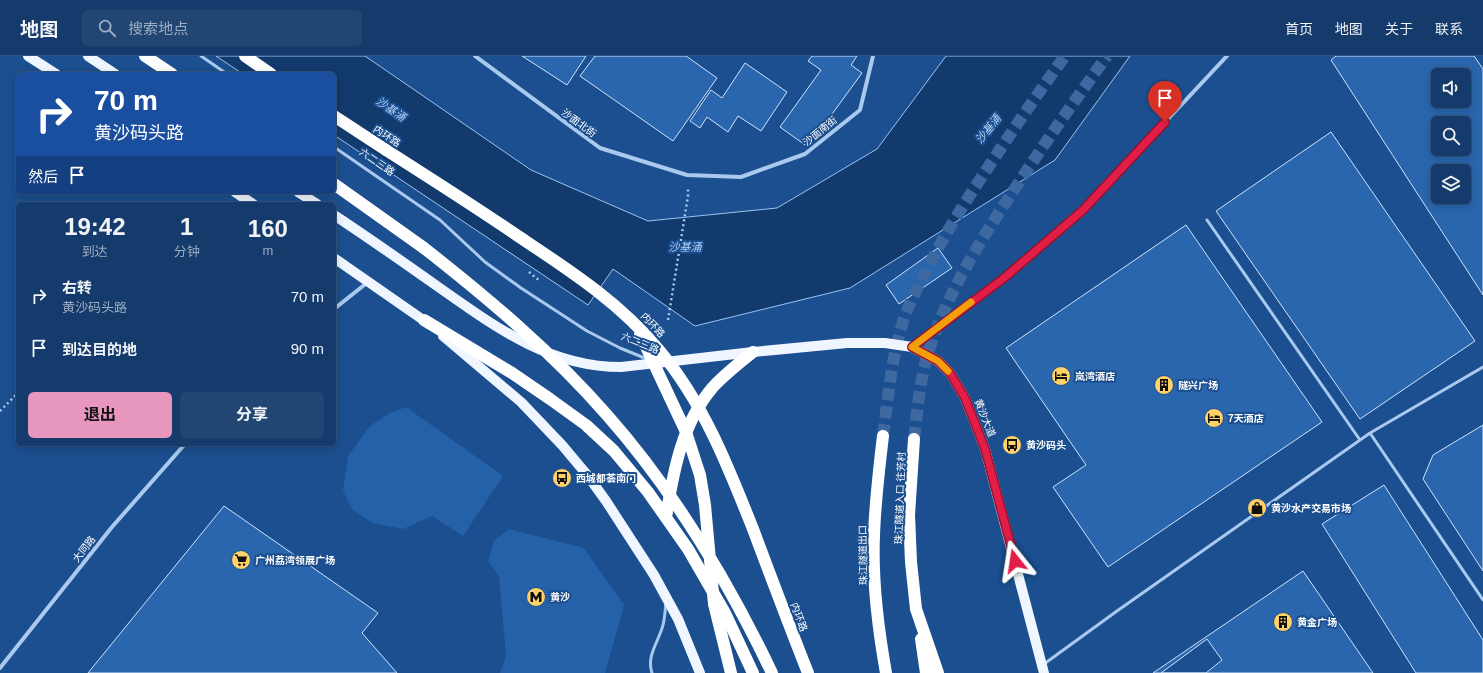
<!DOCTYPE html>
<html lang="zh">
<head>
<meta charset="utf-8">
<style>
  :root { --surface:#143b6b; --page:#214673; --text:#f1f3f6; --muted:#9dadc1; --line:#33557e; --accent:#e797bd }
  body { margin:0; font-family:Arial,"Noto Sans SC",sans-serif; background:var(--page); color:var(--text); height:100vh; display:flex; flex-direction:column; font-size:15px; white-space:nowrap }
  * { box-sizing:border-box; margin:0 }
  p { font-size:13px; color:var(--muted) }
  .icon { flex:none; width:22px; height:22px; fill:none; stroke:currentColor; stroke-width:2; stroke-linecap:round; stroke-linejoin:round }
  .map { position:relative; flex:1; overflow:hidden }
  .drawer { position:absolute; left:16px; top:146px; width:320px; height:244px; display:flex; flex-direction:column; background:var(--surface); border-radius:6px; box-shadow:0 2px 10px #0003,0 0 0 1px var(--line) }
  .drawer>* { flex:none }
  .guide { position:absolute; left:16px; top:16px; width:320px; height:122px; border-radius:6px; box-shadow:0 2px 10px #0003,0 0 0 1px var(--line); background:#1a4fa0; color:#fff; overflow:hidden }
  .fabs { position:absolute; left:1431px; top:12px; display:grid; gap:8px }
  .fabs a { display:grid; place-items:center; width:40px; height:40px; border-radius:6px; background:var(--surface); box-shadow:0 2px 10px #0003,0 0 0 1px var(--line); font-size:20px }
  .pin { position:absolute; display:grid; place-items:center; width:34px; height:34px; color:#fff; margin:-41px -17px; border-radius:50% 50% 50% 0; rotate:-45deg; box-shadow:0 0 4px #0007 }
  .pin .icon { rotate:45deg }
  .me { position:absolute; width:44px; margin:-22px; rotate:345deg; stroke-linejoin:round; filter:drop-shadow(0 0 3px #0008) }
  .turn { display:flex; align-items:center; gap:14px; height:84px; padding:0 12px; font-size:18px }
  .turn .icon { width:52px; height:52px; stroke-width:2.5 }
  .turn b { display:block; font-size:28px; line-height:34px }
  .then { display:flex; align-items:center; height:38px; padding:0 12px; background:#0003; gap:8px; font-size:15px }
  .eta { display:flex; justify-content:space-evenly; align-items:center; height:68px; text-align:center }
  .eta b { font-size:24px; font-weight:700; line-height:28px }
  .primary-button { display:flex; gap:8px; margin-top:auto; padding:8px 12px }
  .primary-button a { flex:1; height:46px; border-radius:6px; background:var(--accent); color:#111; font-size:16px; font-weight:700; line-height:46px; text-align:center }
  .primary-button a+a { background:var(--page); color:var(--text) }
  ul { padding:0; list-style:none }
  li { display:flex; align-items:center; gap:12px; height:52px; padding:0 12px }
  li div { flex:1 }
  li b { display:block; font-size:15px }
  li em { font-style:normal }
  header { display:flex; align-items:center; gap:24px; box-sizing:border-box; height:56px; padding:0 20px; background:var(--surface); border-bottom:1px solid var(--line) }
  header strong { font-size:19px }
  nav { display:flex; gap:22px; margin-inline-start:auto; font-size:14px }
  .search { width:280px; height:36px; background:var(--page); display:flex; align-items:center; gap:10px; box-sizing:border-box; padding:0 14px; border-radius:6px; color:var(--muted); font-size:15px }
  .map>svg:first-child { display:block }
  .green { fill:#2461a8 }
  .water { fill:#123a6d; stroke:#9cc4f0 }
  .building { fill:#2a66ad; stroke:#cfe3fa; fill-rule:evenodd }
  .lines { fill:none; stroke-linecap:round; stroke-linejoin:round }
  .highway-tunnel { stroke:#3d69a0; stroke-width:12; stroke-dasharray:12 6; stroke-linecap:butt }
  .path { stroke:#a9c9ee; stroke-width:2.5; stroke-dasharray:2 3; stroke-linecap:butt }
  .lane { stroke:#a9c9ee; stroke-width:3 }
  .street { stroke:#a9c9ee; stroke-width:4 }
  .primary { stroke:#f0f6ff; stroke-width:10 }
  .highway { stroke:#fff; stroke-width:12 }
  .highway-bridge { stroke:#fff; stroke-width:12 }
  .route-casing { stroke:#92132f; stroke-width:10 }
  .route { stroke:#e11d48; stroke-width:7 }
  .slow { stroke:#f59e0b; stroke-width:7 }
  .labels { text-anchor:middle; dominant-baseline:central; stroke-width:4; stroke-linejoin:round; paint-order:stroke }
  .street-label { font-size:10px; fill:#fff; stroke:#1b4f8f }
  .poi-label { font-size:10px; font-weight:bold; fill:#fff; stroke:#1b4f8f; text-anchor:start }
  .water-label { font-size:11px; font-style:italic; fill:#b5d3f5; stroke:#1b4f8f }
</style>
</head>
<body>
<header>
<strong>地图</strong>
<div class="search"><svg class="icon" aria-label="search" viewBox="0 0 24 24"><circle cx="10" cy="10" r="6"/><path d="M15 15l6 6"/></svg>搜索地点</div>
<nav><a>首页</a><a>地图</a><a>关于</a><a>联系</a></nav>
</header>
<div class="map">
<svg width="1483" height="617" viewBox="0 0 1483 617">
  <rect width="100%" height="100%" fill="#1b4f8f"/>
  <path class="green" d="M406 351 503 420 463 480 432 460 403 473 373 467 352 453 343 435 348 400 370 370 388 358Z
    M509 473 584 492 624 549 605 617H500L506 600 499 520 488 505 494 485Z"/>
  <path class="water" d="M216 0H365L531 114 648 165 777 152 877 93 946 0H1130L1055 104 850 232 695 270 613 213 588 249 334 79V18H243Z"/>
  <path class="building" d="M522 0H586L567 29Z
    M595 0H686L717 22 673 85 580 20Z
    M812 0H857L851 9 862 17 808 91 780 71 821 14 808 5Z
    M1336 0H1474L1483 13V239L1331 4ZM1438 19H1464V45H1438ZM1438 67H1464V93H1438ZM1438 115H1464V141H1438Z
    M745 7 787 36 761 75 738 60 728 76 707 61 700 72 690 65 711 34 722 42Z
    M1331 76 1475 285 1360 363 1216 155Z
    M1186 169 1322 366 1108 511 1053 431 1086 409 1006 292Z
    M938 192 952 212 899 248 886 229Z
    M1483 369V515L1423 423 1433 399Z
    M1384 429 1483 584V617H1416L1322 468Z
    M224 450 378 557 362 577 397 617H88Z
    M1303 515 1373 617H1153Z
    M1207 583 1222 604 1206 617H1161Z"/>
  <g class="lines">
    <path class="highway-tunnel" d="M883 380C888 343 891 305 902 269 906 254 914 239 921 225 938 190 958 157 979 125 1007 83 1035 41 1065 0
      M914 383C918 351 920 318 931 288 950 233 981 183 1014 134 1044 88 1075 44 1107 0"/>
    <path class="path" d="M529 216 540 225
      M668 264 688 140V133
      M0 355 18 337"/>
    <path class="lane" d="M201 0 227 18
      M334 91 440 164 485 206 521 232 587 275 620 292 647 303
      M1207 164 1360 384
      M1370 377 1483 544
      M1044 608 1117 555 1370 377 1483 311
      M652 617C646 600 659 585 663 569 665 562 665 554 666 547"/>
    <path class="street" d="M475 0 600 92 687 119 741 121 805 98 860 54 873 0
      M334 253 368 226
      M912 291 1004 222 1083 154 1227 0
      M0 612 112 471 185 388"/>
    <path class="primary" d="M28 0 56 18
      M88 0 115 18
      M235 136 253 148
      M298 136 317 148
      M334 159C369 182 403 206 437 230 494 270 548 311 621 311L753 296 847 287H885L912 291 938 305 950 317 965 342 985 393 1044 617
      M334 202 429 268
      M443 280 521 346 562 389 588 420 606 445 654 519 678 563 700 617"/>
    <path class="highway" d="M145 0 172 18
      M245 0 271 18
      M334 60 386 94
      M334 128 424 192
      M424 264 512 317 550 343 586 369 614 395 648 436 688 493 725 557 753 617
      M883 380C879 413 875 447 874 480 872 526 878 572 886 617
      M914 383 909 459 911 506 916 553 938 617
      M666 462C673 416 682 367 713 331 725 318 739 307 753 296
      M921 583 926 617"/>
    <path class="highway-bridge" d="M386 94C430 122 474 150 518 180 569 214 619 246 659 294 703 346 728 410 753 473 771 521 789 569 808 617
      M424 192C489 243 552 296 607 359 675 436 728 525 772 617
      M640 278 686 376 700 419 705 449 714 548 731 617"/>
  </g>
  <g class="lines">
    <g class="route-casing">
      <path id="route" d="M1015 505 985 393 965 342 950 317 938 305 912 291 1004 222 1083 154 1165 66"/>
    </g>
    <use href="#route" class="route"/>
    <path class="slow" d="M948 315 938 305 912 291 971 246"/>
  </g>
  <defs>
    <g id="hotel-disc" transform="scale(1)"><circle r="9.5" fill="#ffd166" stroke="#1b4f8f"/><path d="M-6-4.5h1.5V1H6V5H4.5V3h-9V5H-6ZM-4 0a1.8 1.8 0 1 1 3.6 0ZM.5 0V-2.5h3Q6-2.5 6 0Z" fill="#111"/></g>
    <g id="building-disc" transform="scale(1)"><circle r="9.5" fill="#ffd166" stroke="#1b4f8f"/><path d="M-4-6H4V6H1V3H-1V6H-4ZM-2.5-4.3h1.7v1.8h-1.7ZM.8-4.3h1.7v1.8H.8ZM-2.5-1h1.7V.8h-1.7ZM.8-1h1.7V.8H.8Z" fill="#111"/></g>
    <g id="bus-disc" transform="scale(1)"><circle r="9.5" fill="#ffd166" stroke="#1b4f8f"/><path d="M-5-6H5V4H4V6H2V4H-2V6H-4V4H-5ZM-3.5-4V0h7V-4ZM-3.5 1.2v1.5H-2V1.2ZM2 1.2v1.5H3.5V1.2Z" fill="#111"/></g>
    <g id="shop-disc" transform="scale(1)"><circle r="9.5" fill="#ffd166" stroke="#1b4f8f"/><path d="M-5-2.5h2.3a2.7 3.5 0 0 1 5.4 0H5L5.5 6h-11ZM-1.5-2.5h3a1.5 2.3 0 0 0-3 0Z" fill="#111"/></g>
    <g id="supermarket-disc" transform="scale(1)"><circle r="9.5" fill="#ffd166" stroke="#1b4f8f"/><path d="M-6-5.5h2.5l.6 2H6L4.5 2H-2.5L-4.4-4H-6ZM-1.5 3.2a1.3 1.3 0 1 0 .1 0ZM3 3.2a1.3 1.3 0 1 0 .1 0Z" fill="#111"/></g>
    <g id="metro-disc" transform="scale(1)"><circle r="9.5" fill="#ffd166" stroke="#1b4f8f"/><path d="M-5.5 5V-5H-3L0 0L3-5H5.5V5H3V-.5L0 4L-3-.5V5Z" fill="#111"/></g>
  </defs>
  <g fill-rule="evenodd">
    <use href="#hotel-disc" x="1061" y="320"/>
    <use href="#building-disc" x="1164" y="329"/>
    <use href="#hotel-disc" x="1214" y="362"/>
    <use href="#bus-disc" x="1012" y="389"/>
    <use href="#bus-disc" x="562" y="422"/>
    <use href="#shop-disc" x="1257" y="452"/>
    <use href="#supermarket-disc" x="241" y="504"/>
    <use href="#metro-disc" x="536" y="541"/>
    <use href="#building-disc" x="1283" y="566"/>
  </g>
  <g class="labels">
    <g class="street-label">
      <text transform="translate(579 67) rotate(36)">沙面北街</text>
      <text transform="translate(820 75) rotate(-39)">沙面南街</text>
      <text transform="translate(387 80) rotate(33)">内环路</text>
      <text transform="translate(377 106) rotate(35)">六二三路</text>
      <text transform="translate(653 269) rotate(47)">内环路</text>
      <text transform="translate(640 287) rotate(22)">六二三路</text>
      <text transform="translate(985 362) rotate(68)">黄沙大道</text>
      <text transform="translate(900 442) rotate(-88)">珠江隧道入口 往芳村</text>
      <text transform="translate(84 493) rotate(-52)">大同路</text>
      <text transform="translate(863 499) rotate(-91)">珠江隧道出口</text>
      <text transform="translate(799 561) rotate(70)">内环路</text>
    </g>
    <g class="poi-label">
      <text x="1075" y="320">岚湾酒店</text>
      <text x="1178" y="329">隧兴广场</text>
      <text x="1228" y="362">7天酒店</text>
      <text x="1026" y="389">黄沙码头</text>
      <text x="576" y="422">西城都荟南门</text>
      <text x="1271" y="452">黄沙水产交易市场</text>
      <text x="255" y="504">广州荔湾领展广场</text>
      <text x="550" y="541">黄沙</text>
      <text x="1297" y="566">黄金广场</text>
    </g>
    <g class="water-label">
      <text transform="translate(391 53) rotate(34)">沙基涌</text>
      <text transform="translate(988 73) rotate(-51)">沙基涌</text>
      <text x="685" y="191">沙基涌</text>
    </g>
  </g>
</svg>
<div class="fabs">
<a><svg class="icon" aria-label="sound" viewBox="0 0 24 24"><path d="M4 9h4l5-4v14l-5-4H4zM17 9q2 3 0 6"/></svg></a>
<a><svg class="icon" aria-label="search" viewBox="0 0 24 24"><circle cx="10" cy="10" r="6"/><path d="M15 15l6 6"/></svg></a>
<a><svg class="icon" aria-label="layers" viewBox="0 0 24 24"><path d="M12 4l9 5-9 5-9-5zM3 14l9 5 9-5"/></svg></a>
</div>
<div class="pin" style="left:1165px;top:66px;background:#d93025"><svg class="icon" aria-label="arrive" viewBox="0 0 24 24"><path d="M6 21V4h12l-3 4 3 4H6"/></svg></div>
<svg class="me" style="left:1015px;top:505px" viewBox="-20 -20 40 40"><path d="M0-17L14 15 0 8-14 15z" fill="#e11d48" stroke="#fff" stroke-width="4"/></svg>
<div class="guide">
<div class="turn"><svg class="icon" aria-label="right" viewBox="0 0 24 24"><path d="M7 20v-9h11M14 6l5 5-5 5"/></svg><div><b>70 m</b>黄沙码头路</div></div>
<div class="then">然后<svg class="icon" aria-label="arrive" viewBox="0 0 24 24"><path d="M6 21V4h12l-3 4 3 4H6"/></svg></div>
</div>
<section class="drawer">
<div class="eta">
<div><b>19:42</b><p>到达</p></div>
<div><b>1</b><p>分钟</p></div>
<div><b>160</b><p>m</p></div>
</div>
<ul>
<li><svg class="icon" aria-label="right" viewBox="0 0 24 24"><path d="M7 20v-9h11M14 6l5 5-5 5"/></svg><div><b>右转</b><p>黄沙码头路</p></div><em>70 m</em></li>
<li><svg class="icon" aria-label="arrive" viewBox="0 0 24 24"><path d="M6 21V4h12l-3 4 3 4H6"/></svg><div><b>到达目的地</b></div><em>90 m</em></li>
</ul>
<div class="primary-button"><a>退出</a><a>分享</a></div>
</section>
</div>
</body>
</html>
